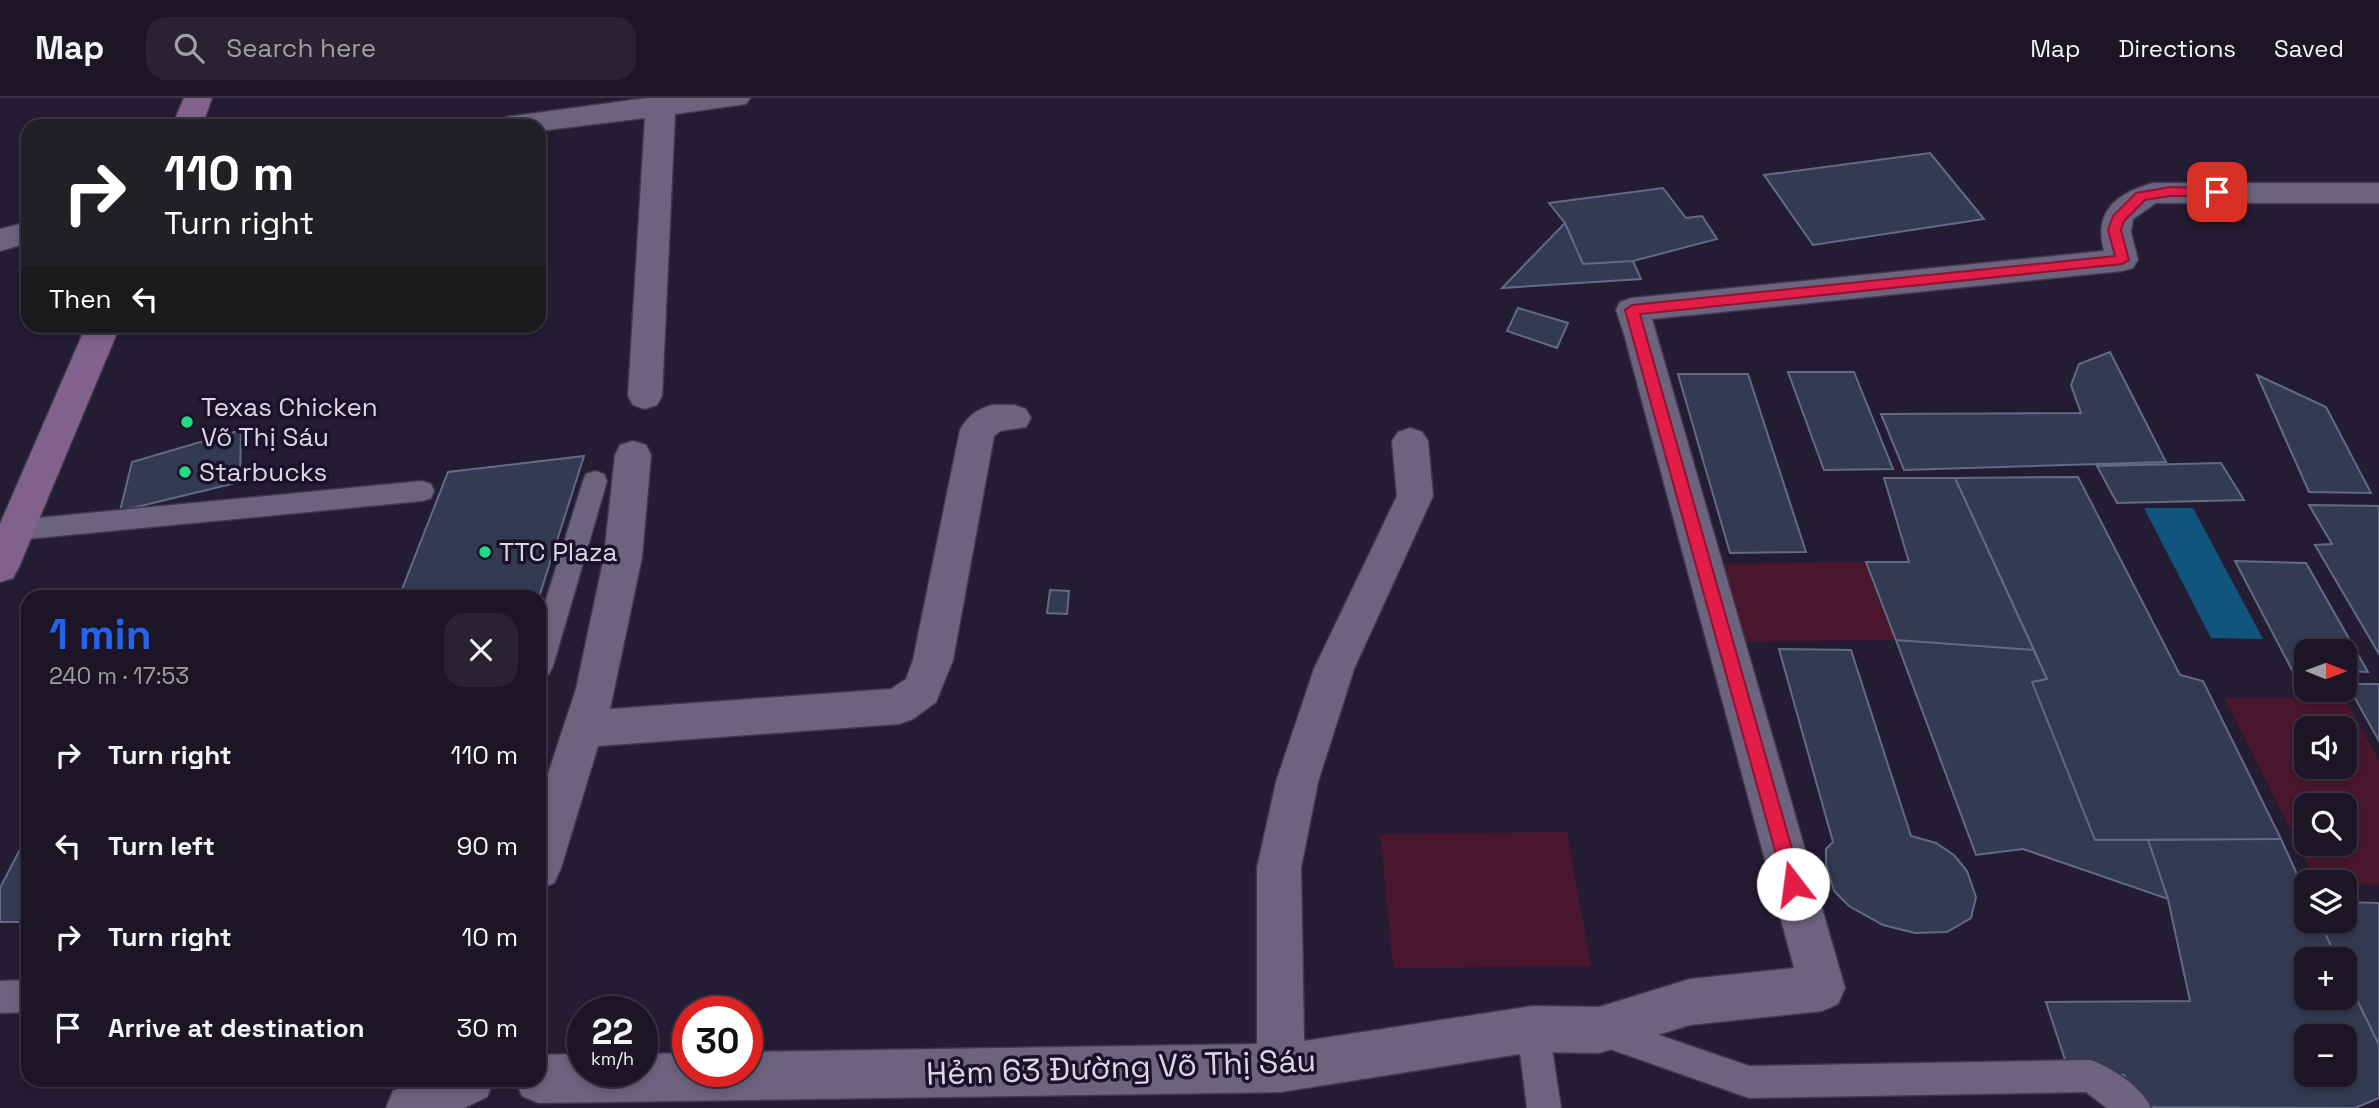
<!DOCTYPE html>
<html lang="en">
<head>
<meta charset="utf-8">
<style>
  :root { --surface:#1b1526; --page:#282232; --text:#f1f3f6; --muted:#a09fa7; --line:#393443; --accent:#2563eb }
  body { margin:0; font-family:"Space Grotesk",sans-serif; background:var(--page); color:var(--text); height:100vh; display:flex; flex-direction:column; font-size:26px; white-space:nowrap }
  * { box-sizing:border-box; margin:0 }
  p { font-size:23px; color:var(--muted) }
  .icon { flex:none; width:38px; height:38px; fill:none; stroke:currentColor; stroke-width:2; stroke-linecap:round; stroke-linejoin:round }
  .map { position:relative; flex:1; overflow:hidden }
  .panel { position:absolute; left:21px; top:492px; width:525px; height:497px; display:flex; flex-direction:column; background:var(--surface); border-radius:21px; box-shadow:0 4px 10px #0003,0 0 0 2px var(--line) }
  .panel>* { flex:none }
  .top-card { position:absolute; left:21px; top:21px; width:525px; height:214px; border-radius:21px; box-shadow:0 4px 10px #0003,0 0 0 2px var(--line); background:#202124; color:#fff; overflow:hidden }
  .needle { width:46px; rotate:91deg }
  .buttons { position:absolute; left:2294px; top:541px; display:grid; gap:14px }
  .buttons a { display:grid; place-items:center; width:63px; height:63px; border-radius:14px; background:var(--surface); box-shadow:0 4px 10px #0003,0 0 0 2px var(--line); font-size:35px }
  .speed { position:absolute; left:567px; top:898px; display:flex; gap:14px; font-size:35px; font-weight:700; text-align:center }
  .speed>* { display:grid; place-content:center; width:91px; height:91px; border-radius:50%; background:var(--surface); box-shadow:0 4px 10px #0003,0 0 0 2px var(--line); line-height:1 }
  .speed small { font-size:18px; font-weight:400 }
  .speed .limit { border:10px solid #d22; background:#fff; color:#111 }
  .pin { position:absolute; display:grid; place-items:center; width:60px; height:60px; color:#fff; margin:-30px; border-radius:14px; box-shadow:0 4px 10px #0006 }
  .me { position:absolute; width:77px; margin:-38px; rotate:345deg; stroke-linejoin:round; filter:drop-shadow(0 0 5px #0008) }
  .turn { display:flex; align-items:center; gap:24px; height:147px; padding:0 28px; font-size:32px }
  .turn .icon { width:91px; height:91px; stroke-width:2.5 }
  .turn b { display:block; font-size:49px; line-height:60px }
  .then { display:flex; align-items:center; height:66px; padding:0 28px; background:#0003; gap:14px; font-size:26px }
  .round { display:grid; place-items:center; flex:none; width:74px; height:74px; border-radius:21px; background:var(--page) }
  .headline { display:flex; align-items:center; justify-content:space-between; height:119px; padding:0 28px }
  h1 { font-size:42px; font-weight:800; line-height:52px; color:var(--accent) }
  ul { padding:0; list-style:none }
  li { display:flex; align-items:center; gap:21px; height:91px; padding:0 28px }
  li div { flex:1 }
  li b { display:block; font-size:26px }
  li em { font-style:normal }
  header { display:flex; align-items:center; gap:42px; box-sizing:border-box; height:98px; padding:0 35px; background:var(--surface); border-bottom:2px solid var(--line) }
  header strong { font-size:33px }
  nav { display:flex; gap:38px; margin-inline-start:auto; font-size:24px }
  .search { width:490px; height:63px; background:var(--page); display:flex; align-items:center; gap:18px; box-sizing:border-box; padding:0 24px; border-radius:21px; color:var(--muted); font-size:26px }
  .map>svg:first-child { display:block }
  .green { fill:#4a162d; fill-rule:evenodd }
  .water { fill:#11557f }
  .building { fill:#333b53; stroke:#626b85; stroke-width:2; fill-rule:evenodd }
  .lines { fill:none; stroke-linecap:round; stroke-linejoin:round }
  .service-casing { stroke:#3e384b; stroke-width:3 }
  .minor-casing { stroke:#3e384b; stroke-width:3 }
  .secondary-casing { stroke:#3e384b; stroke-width:3 }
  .service { fill:#6c647f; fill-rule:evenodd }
  .minor { fill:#6c647f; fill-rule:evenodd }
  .secondary { fill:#80628c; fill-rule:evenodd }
  .route { fill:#e11d48; stroke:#92132f; stroke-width:2 }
  .poi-dot { fill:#27d885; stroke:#1a1228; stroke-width:2.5 }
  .labels { text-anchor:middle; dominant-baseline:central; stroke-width:7; stroke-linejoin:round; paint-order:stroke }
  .poi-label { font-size:26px; fill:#dbd7e6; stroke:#1a1228; text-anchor:start }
  .near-street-label { font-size:32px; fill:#dbd7e6; stroke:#1a1228 }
</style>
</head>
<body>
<header>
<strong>Map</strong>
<div class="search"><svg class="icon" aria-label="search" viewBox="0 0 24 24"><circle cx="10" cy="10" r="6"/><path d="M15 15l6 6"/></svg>Search here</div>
<nav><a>Map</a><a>Directions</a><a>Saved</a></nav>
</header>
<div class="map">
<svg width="2379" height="1010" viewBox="0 0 2379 1010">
  <rect width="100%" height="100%" fill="#241c33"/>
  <path class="green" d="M1866 464 1896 542 1746 544 1722 466Z
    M2224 600H2344L2379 662V787L2317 784ZM2306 630H2345V668H2306ZM2306 707H2345V746H2306Z
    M1567 734 1591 868 1393 870 1380 736Z"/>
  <path class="water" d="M2144 410H2193L2263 541 2211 540Z"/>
  <path class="building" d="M1930 55 1984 121 1813 147 1764 77Z
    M1663 90 1686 120 1702 118 1717 141 1633 163 1583 166 1565 125 1549 105Z
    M1565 125 1583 166 1633 163 1641 181 1502 190Z
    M1518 210 1568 225 1557 250 1507 233Z
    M2110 254 2166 364 1904 372 1881 316 2081 315 2071 287 2079 266Z
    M1788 274H1854L1893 371 1824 372Z
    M1678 276H1748L1806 454 1730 455Z
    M2257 277 2326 309 2371 395 2309 394Z
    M241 332 240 384 120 413 132 364Z
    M584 358 539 499H399L448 374Z
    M2221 365 2244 402 2117 405 2097 368Z
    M2078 379 2180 577 2203 583 2281 741 2095 742 2032 584 2047 581 1955 380Z
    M1884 380H1955L2034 552 1896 542 1866 464H1909Z
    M2309 407 2378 408 2379 410V556L2315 447 2332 446Z
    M2235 463 2306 465 2368 574 2345 573V553H2306V573L2292 572Z
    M1050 492 1069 493 1067 516 1047 515Z
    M1896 542 2034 552 2047 581 2032 584 2095 742H2148L2168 801 2023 751 1976 757Z
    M1779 551 1851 552 1911 738 1936 745 1954 757 1967 773 1976 799 1971 820 1947 834 1915 835 1883 827 1849 808 1834 793 1826 766V751L1833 744Z
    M2347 586H2379V643Z
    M28 736V824H0V790Z
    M2281 741 2306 796V822H2319L2337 861H2306V900H2345V877L2379 947V1000L2355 1010 2140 1009 2124 977 2069 974 2046 904 2190 903 2168 801 2148 742ZM2306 938H2345V976H2306Z
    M2345 804 2379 805V947L2345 877V861H2337L2319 822H2345Z"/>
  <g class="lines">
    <g class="service-casing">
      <path id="service" d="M595 373 604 376 607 383 553 568 549 576 539 580V524L583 383 586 376Z
        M422 383 431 386 434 393 431 400 422 403 16 442 7 439 3 432 7 425 16 422Z
        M28 882V914L0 915V883Z
        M1533 915 1544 920 1549 931 1561 1010H1527L1517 931 1522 920Z
        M1601 917 1749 968 2091 962C2112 970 2142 989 2151 1010H2107L2086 994 1749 1000 1590 944 1585 933 1590 922Z"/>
    </g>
    <g class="minor-casing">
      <path id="minor" d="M647 0H750L746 6 675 16 662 298 657 307 645 311 633 307 628 298 645 20 539 33V28H492L497 22 507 19Z
        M2153 85H2379V105H2156L2133 121 2131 134 2138 162 2133 170 2122 173 1652 221 1845 890 1838 906 1822 913 1690 927 1599 955 1533 954 1281 994 539 1005 522 998 515 982H539V957L583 956V973H642V956L688 955V973H747V954L1257 946V770L1276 684 1314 571 1397 398 1392 343 1398 334 1410 330 1422 334 1428 343 1433 398 1354 571 1318 684 1301 770 1304 943 1533 908 1599 909 1690 881 1794 870 1624 236 1616 212 1620 204 1632 200 2104 153C2093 113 2117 95 2153 85Z
        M28 124V145L0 153V131Z
        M992 307H1014L1026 311 1031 320 1026 329 1000 333 994 338 953 562 936 604 913 621 899 626 598 648 561 770 554 785 539 791V703L576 591 604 459 615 357 620 347 633 343 646 347 651 357 642 459 610 611 891 591 906 581 913 562 960 332C968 318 977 311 992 307Z
        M417 982H494L487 999 464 1010H386L393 993Z"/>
    </g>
    <g class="secondary-casing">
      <path id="secondary" d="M184 0H212L202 28H172Z
        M86 228H120L19 469 13 480 0 484V426Z"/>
    </g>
    <use href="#service" class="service"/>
    <use href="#minor" class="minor"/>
    <use href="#secondary" class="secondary"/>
  </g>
  <path class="route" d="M2170 89 2217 90 2223 94 2217 98H2170L2145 102 2124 123 2121 132 2129 162 2122 166 1640 216 1802 786 1799 792 1793 794 1786 792 1625 212 1632 207 2115 158 2108 132 2113 118 2136 95Z"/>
  <g class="poi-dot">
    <circle cx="187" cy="324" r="7"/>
    <circle cx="185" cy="374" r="7"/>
    <circle cx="485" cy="454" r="7"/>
  </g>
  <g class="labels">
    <g class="poi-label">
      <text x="201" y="309">Texas Chicken<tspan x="201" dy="30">Võ Thị Sáu</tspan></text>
      <text x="199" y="374">Starbucks</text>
      <text x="499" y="454">TTC Plaza</text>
    </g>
    <g class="near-street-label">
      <text transform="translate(1121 969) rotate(-2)">Hẻm 63 Đường Võ Thị Sáu</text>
    </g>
  </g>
</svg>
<div class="buttons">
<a><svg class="needle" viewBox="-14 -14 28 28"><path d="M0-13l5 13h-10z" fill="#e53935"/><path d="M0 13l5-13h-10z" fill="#a09fa7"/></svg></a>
<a><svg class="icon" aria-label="sound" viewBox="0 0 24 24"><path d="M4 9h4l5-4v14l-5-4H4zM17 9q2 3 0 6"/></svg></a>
<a><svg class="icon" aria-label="search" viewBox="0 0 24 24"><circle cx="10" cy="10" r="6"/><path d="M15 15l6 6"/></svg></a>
<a><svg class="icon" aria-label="layers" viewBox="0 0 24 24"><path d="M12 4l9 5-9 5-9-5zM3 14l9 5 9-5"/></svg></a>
<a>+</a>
<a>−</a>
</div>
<div class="speed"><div>22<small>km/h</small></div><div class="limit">30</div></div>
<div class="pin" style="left:2217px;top:94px;background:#d93025"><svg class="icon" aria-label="arrive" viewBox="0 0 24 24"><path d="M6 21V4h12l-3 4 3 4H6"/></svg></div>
<svg class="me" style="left:1793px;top:786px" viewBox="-20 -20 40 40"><circle r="19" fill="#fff"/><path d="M0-13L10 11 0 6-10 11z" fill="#e11d48"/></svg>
<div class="top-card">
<div class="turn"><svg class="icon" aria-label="right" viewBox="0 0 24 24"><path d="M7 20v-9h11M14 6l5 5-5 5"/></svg><div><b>110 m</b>Turn right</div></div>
<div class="then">Then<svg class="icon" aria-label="left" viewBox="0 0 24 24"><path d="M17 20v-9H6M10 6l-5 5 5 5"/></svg></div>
</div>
<section class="panel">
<div class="headline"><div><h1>1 min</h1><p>240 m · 17:53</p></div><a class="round"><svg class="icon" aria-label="close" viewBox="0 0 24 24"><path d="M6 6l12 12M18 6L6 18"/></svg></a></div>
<ul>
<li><svg class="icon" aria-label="right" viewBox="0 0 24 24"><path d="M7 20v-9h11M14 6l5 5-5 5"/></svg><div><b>Turn right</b></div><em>110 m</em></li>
<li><svg class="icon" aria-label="left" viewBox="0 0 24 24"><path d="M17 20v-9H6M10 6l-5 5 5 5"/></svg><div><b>Turn left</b></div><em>90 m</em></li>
<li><svg class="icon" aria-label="right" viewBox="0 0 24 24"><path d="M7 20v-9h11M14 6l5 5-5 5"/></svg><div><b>Turn right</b></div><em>10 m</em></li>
<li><svg class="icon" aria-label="arrive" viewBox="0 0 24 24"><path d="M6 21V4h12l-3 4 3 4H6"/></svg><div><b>Arrive at destination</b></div><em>30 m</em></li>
</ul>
</section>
</div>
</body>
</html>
